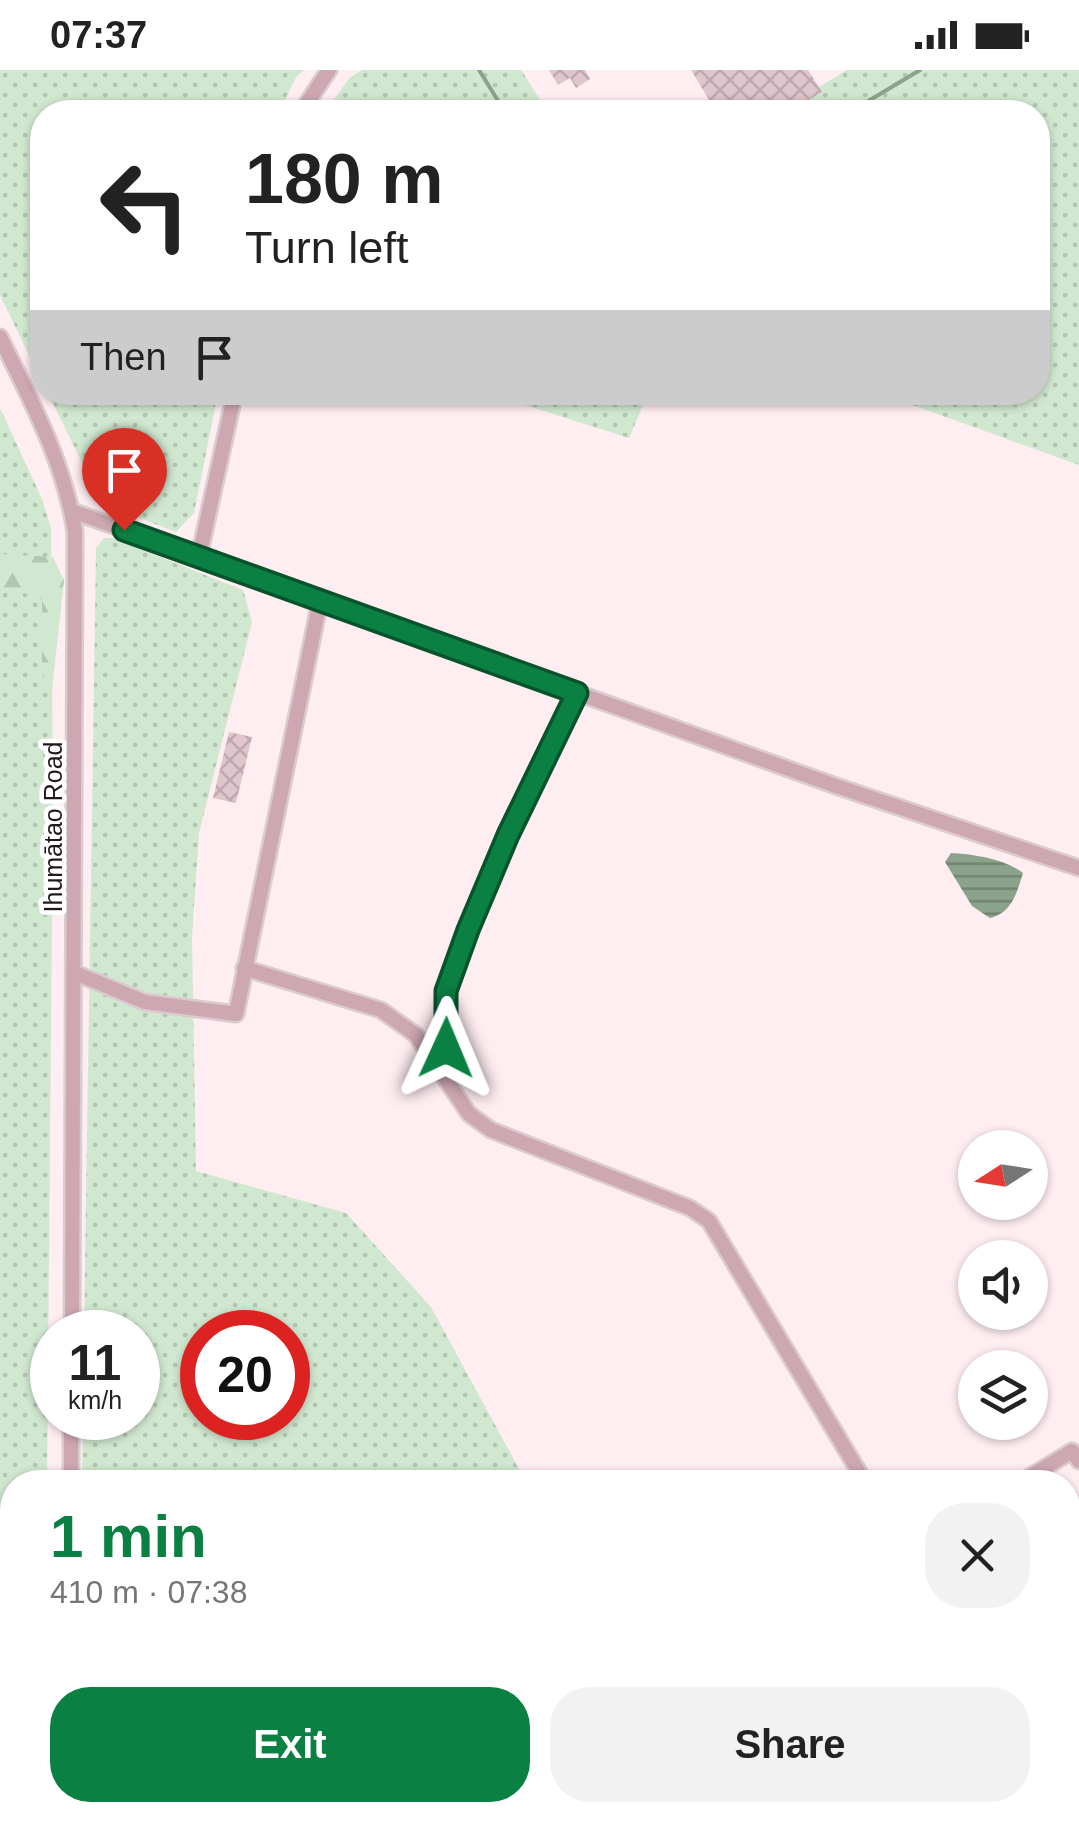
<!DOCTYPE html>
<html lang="en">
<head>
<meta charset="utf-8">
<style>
  :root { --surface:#fff; --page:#f2f2f2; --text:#222; --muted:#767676; --accent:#0b8043 }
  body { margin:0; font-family:Helvetica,sans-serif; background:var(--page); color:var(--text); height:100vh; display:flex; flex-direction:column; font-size:38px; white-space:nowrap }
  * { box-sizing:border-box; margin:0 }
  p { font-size:32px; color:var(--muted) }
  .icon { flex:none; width:55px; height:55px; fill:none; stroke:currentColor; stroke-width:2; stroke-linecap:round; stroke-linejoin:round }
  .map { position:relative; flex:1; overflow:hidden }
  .details { position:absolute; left:0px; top:1400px; width:1080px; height:352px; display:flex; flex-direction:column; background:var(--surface); border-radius:40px 40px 0 0; box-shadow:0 2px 8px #0004 }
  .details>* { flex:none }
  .banner { position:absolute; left:30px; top:30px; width:1020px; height:305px; border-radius:40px; box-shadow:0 2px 8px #0004; background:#fff; color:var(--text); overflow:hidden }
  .needle { width:65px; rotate:258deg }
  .fabs { position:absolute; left:958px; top:1060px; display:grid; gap:20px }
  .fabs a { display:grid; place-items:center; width:90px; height:90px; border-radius:50%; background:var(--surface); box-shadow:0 2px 8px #0004; font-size:50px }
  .speed { position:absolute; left:30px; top:1240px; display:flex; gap:20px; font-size:50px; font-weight:700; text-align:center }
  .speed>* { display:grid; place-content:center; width:130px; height:130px; border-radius:50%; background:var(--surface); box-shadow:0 2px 8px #0004; line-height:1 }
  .speed small { font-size:25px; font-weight:400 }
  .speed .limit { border:15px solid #d22; background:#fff; color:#111 }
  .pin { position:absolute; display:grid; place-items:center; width:85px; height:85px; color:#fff; margin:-102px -42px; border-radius:50% 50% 50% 0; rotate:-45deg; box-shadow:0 0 10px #0007 }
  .pin .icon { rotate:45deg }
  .me { position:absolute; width:110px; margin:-55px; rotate:1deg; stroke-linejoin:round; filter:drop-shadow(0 0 8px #0008) }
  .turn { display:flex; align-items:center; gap:35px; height:210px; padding:0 50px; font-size:45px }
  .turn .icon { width:130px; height:130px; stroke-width:2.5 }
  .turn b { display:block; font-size:70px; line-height:85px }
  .then { display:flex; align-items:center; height:95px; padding:0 50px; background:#0003; gap:20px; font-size:38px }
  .round { display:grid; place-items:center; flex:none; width:105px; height:105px; border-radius:40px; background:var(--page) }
  .headline { display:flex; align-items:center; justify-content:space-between; height:170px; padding:0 50px }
  h1 { font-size:60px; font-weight:700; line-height:75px; color:var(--accent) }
  .button { display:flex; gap:20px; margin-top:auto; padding:20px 50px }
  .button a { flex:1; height:115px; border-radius:40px; background:var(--accent); color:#fff; font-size:40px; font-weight:700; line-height:115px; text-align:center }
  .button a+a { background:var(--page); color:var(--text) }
  .status { display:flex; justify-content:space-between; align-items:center; height:70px; padding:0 50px; background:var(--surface); direction:ltr }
  .status svg { height:28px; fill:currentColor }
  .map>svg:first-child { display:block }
  .grass { fill:url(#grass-dots); fill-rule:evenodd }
  .forest { fill:url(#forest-firs) }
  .water { fill:url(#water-rules) }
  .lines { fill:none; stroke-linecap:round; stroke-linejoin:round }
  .stream { stroke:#8ca38b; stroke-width:4 }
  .building { fill:url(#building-cross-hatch) }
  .minor-casing { stroke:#dbcbcf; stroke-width:19 }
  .minor { stroke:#cda7b2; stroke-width:14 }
  .route-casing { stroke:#07532c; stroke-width:25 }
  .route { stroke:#0b8043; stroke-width:18 }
  .labels { text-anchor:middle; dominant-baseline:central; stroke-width:9; stroke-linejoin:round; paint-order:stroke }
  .street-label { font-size:25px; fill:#22181b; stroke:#fff }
</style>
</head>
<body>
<div class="status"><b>07:37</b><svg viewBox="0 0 49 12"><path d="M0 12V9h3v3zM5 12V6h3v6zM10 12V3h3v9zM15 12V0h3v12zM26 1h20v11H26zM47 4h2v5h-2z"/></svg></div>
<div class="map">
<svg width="1079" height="1751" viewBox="0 0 1079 1751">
  <defs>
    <pattern id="grass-dots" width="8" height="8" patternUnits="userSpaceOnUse" patternTransform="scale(2.5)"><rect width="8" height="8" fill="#d1e8d0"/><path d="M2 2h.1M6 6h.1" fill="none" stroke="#b3c6b2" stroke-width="1.8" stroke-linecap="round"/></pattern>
    <pattern id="forest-firs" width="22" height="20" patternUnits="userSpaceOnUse" patternTransform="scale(2.5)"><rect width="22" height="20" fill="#d1e8d0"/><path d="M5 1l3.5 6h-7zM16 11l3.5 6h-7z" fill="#b3c6b2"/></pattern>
    <pattern id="water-rules" width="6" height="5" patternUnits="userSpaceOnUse" patternTransform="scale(2.5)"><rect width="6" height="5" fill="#8ca38b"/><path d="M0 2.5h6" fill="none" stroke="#728471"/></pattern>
    <pattern id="building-cross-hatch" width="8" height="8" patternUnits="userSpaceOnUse" patternTransform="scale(2.5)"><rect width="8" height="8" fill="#dfc5cc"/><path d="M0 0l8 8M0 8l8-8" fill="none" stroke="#bfa8af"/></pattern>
  </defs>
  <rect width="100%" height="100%" fill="#feedf1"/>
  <path class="grass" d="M0 0H304L296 7 279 42H42V312L0 225Z
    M363 0H521L548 42H325L350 7Z
    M847 0H1079V395L879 323 1038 322V42H778Z
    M48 323H218L194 443 176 462 102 434Z
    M487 323H648L629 368Z
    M0 338 42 429 51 458 53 735 47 1412H12V1575L0 1576Z
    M104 468H112L243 520 252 552 199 763 192 867 196 1101 346 1143 431 1237 526 1412H82L83 1348H138V1262H84L96 478ZM202 1262H288V1348H202Z"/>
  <path class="forest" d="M0 484 53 487 64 510 51 629 42 599V530L12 518 0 519Z
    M12 1575V1740H37V1751H0L5 1641 0 1576Z"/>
  <path class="water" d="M951 783C973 784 1005 789 1023 803 1017 822 1012 843 990 848L972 836 945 792Z"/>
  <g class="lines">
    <path class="stream" d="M479 0 505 42
      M850 42 920 0"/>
  </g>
  <path class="building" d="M549 0H585L590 9 576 18 570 8 558 15Z
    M691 0H808L822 22 788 42H695L711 33Z
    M229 662 252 667 236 733 213 728Z"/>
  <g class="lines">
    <g class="minor-casing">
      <path id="minor" d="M301 42 329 0
        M0 267C31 331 64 391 75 462L72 1262
        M72 441 836 716 1079 798
        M199 487 235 322
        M244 898 381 940 416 965 469 1044 491 1060 690 1138 709 1151 865 1412
        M75 903 145 932 236 944 320 531
        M450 1012 446 978V921L468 860 508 765 577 623
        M71 1412V1348
        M1021 1412 1072 1381 1079 1391
        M1068 1640 1079 1633
        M1057 1740 1063 1751
        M55 1751 56 1740"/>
    </g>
    <use href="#minor" class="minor"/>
  </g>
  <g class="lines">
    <g class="route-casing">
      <path id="route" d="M124 460 577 623 508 765 468 860 446 921V978"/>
    </g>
    <use href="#route" class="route"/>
  </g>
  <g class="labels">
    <g class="street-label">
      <text transform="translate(53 757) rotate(-90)">Ihumātao Road</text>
    </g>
  </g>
</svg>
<div class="fabs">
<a><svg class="needle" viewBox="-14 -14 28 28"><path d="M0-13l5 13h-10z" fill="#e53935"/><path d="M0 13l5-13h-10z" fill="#767676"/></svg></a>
<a><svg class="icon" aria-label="sound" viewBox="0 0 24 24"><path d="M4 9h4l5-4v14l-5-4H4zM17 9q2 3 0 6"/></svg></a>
<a><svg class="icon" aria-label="layers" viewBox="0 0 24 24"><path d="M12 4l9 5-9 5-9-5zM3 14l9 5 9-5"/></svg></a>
</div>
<div class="speed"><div>11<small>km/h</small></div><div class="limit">20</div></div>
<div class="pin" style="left:124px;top:460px;background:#d93025"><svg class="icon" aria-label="arrive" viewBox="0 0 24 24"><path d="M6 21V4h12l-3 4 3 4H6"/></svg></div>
<svg class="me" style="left:446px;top:978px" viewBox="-20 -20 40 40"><path d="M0-17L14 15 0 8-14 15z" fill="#0b8043" stroke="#fff" stroke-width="4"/></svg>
<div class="banner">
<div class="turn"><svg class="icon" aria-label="left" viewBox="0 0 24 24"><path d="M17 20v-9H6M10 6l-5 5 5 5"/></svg><div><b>180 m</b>Turn left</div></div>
<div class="then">Then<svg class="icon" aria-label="arrive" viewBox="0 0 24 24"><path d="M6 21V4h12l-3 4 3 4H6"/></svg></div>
</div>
<section class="details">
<div class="headline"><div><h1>1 min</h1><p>410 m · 07:38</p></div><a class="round"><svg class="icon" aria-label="close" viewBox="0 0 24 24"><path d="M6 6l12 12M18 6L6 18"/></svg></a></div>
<div class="button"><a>Exit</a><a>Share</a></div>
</section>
</div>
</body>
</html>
